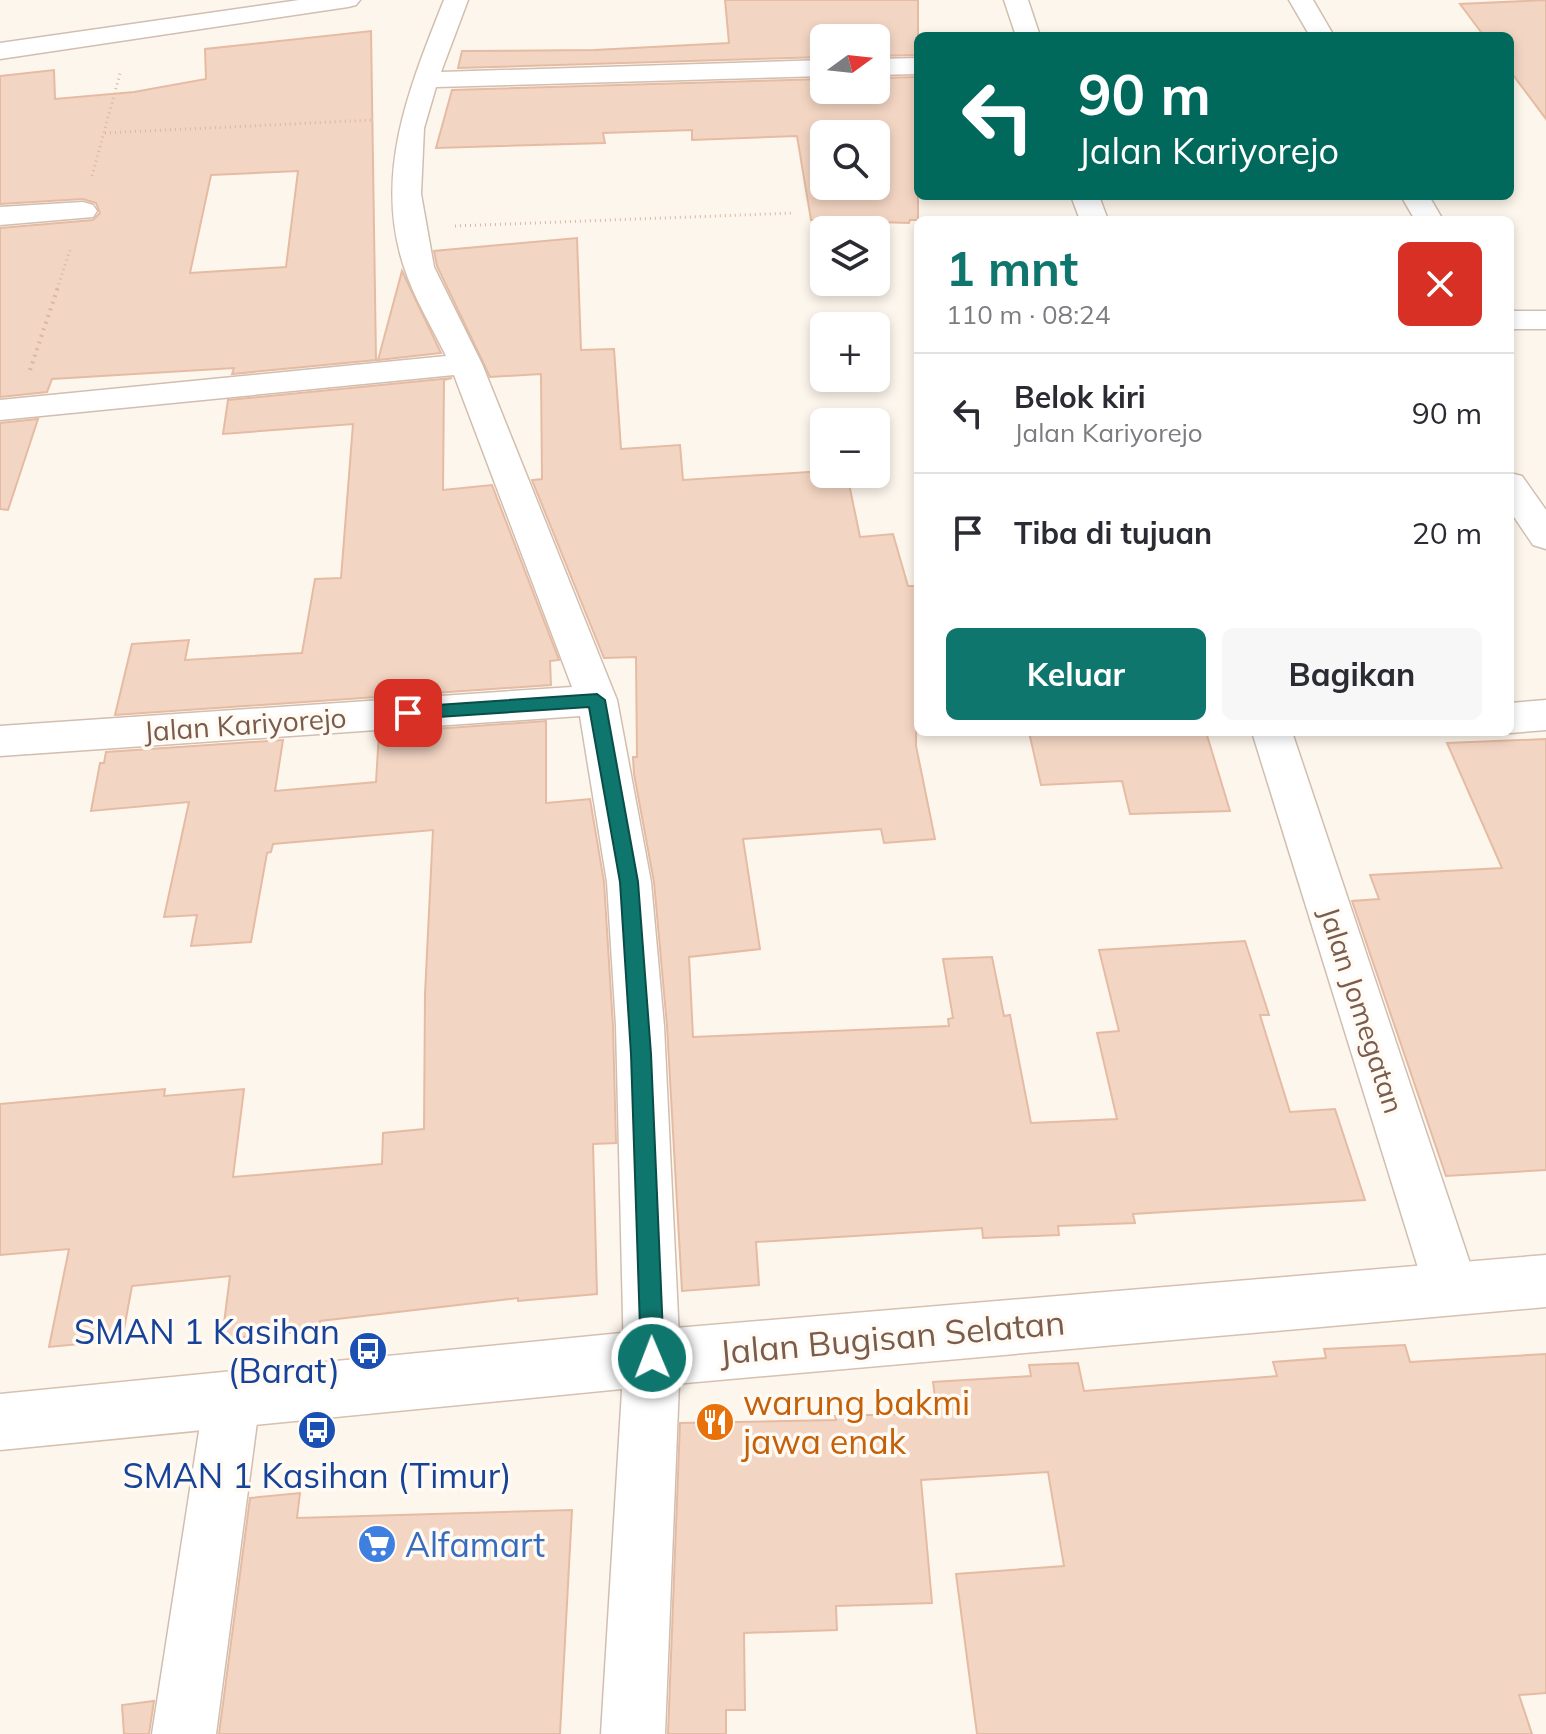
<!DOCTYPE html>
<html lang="id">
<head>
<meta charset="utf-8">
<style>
  :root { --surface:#fff; --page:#f7f7f7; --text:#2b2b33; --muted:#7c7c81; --line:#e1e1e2; --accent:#0f766e }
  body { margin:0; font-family:Mulish,sans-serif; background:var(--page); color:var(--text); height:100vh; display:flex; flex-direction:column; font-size:30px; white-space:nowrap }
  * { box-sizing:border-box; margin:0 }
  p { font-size:26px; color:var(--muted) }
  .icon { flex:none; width:44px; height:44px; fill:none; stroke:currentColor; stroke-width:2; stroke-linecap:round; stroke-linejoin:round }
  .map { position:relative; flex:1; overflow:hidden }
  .details { position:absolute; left:914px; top:216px; width:600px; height:520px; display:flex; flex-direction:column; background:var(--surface); border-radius:12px; box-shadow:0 4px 12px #0003 }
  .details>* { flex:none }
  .guide { position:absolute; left:914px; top:32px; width:600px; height:168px; border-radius:12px; box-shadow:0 4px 12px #0003; background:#00695c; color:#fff; overflow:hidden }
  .needle { width:52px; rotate:75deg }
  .buttons { position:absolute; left:810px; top:24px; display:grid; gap:16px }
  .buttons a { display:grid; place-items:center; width:80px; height:80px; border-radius:12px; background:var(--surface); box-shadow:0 4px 12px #0003; font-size:40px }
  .pin { position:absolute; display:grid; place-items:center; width:68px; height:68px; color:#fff; margin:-34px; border-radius:16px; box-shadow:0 4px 12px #0006 }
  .me { position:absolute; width:88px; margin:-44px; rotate:359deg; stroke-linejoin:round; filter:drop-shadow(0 0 6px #0008) }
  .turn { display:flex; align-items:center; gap:28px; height:168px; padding:0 32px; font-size:36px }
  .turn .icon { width:104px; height:104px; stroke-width:2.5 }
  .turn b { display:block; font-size:56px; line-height:68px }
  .round { display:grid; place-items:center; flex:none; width:84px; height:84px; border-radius:12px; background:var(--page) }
  .summary { display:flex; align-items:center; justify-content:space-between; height:136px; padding:0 32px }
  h1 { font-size:48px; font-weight:700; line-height:60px; color:var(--accent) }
  .cta { display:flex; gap:16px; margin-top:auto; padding:16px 32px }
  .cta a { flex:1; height:92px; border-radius:12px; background:var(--accent); color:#fff; font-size:32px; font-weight:700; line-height:92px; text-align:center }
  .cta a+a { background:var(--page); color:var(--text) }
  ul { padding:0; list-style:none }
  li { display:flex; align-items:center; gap:24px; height:120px; padding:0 32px; border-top:2px solid var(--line) }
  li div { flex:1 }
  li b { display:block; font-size:30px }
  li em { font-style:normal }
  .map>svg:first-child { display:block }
  .building { fill:#f3d5c3; stroke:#e6bba3; stroke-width:2; fill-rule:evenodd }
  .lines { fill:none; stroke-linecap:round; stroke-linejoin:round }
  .street-casing { stroke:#d1beb0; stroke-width:3 }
  .secondary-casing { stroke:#d6c0b0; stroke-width:3 }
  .path-far1 { stroke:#d9b8a5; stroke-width:3; stroke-dasharray:1 4; stroke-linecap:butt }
  .path { stroke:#d9b8a5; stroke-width:4; stroke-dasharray:2 5; stroke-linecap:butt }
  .street { fill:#fff; fill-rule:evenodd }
  .secondary { fill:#fff; fill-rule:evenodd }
  .route { fill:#0f766e; stroke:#0a4d48; stroke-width:2 }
  .labels { text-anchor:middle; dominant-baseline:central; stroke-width:7; stroke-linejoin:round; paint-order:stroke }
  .street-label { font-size:28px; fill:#7a5c4d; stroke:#fffaf3 }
  .near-transit-label { font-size:34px; fill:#164399; stroke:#fffaf3; text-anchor:end }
  .near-street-label { font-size:34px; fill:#7a5c4d; stroke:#fffaf3 }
  .near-food-label { font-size:34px; fill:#c56008; stroke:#fffaf3; text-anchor:start }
  .near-shop-label { font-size:34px; fill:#366cbe; stroke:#fffaf3; text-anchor:start }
</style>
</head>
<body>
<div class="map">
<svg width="1546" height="1734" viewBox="0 0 1546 1734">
  <rect width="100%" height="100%" fill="#fdf6ec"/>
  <path class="building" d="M725 0H918V55L876 56V38H824V57L458 68 462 51 594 50 729 43Z
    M1546 0V119L1510 71V36H1484L1460 4Z
    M371 31 376 360 232 374 234 368 52 379 47 392 0 397V228L93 220 100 213 96 203 83 199 0 204V76L54 70 55 99 134 92 206 79 205 49ZM298 171 286 267 190 273 211 175Z
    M918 77V220H910L909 223 811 220 797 136 692 140V130L603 133 605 143 436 148 452 90 824 79V90H876V78ZM824 134H876V186H824Z
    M577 238 581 350 614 349 621 449 680 445 683 480 824 471V474H847L860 537 893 534 908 586H918L916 746 935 839 884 843 881 829 743 839 760 949 689 957 693 1037 949 1026 948 1019 953 1018 943 959 992 957 1004 1016 1010 1015 1031 1123 1117 1119 1097 1033 1119 1031 1099 950 1245 941 1269 1015H1260L1290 1112 1335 1109 1365 1200 1133 1214 1135 1223 1058 1226 1059 1235 983 1238 982 1228 756 1242 759 1285 682 1291 667 1026 654 882 634 774 633 757H637L636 657 604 658 532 480 542 479 541 374 490 377 437 266 434 251Z
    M402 271 441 353 378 360Z
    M452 378 444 380 443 490 492 485 559 660 550 661 551 685 115 715 132 644 189 640 185 660 302 653 315 579 341 578 353 424 223 434 228 400Z
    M38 419 8 510 0 509V423Z
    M546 721V803L590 799 604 882 613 1026 616 1143 593 1144 597 1294 518 1301V1298L320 1321 319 1330 222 1339 230 1276 132 1286 122 1340 49 1347 69 1249 0 1255V1104L165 1089 164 1096 244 1089 233 1177 382 1164 383 1133 424 1129 425 994 433 830 273 844 271 852 267 853 251 942 191 946 197 915 164 917 189 802 91 811 100 763H104L106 752 283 740 275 791 376 782 379 733Z
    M1029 732H1206L1230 811 1130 814 1122 781 1041 785Z
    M1546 739V1170L1446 1176 1352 901 1379 899 1370 875 1502 868 1447 743Z
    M1405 1345 1410 1362 1546 1354V1693L1519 1695 1532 1734H977L956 1574 1064 1566 1048 1472 921 1480 932 1603 836 1606 837 1630 744 1633 745 1710H726V1734H668L680 1423 836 1420 835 1416 937 1413 933 1382 1031 1376 1029 1365 1078 1363 1084 1391 1277 1376 1273 1362 1326 1358 1324 1349Z
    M300 1493 297 1518 572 1510 560 1734H219L250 1498Z
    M154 1701 149 1734H124L122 1705Z"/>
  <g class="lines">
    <g class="street-casing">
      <path id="street" d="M299 0H360L356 5 348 7 0 59V43Z
        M444 0H468L441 72 824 60V76L436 87 424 128 421 194 434 267 482 364 617 700 651 882 664 1026 680 1358 665 1734H601L624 1358 616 1026 607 882 580 716 0 756V726L572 687 454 375 0 420V400L446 356C432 327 414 298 404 267 373 173 410 86 444 0Z
        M1004 0H1028L1040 36H1016Z
        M1289 0H1313L1334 36H1310Z
        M918 58V74L876 75V59Z
        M1071 196H1099L1108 220H1080Z
        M1401 196H1429L1443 220H1415Z
        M83 202 93 205 97 211 93 217 0 225V207Z
        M1510 311H1546V329H1510Z
        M1510 473 1522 476 1546 510V549L1533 545 1510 511Z
        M1546 700V730L1510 733 1507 732H1510V703Z
        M1252 732H1292L1478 1287 1470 1306 1451 1313 1432 1306 1424 1287Z
        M232 1371 252 1379 260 1399 216 1734H152L204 1399 212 1379Z"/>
    </g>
    <g class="secondary-casing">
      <path id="secondary" d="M1546 1255V1307L652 1386 0 1450V1394L652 1330Z"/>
    </g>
    <path class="path-far1" d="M105 133 373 120
      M92 176 121 70
      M455 226 794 213
      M57 289 71 247"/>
    <path class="path" d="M30 370 58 287"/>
    <use href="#street" class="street"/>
    <use href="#secondary" class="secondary"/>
  </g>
  <path class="route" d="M597 694 605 700 638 882 651 1054 664 1358 660 1366 652 1369 644 1366 641 1358 631 1054 620 882 589 707 408 719 400 713 408 707Z"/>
  <defs>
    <g id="bus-disc" transform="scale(2)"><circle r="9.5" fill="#1a4fb4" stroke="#fffaf3"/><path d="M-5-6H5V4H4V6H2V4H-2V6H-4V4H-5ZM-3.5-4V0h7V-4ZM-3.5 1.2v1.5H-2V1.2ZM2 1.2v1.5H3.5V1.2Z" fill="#fff"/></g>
    <g id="restaurant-disc" transform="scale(2)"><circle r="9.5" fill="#e8710a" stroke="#fffaf3"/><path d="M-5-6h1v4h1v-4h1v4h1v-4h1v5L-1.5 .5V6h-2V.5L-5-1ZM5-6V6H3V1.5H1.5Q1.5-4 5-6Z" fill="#fff"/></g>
    <g id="supermarket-disc" transform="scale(2)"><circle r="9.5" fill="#3f7fe0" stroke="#fffaf3"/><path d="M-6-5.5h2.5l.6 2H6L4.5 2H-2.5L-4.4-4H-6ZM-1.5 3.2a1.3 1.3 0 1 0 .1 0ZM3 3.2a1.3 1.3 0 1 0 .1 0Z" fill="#fff"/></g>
  </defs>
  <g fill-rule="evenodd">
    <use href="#bus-disc" x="368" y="1351"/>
    <use href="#restaurant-disc" x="715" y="1422"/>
    <use href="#bus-disc" x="317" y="1430"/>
    <use href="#supermarket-disc" x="377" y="1544"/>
  </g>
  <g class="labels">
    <g class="street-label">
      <text transform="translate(245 724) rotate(-4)">Jalan Kariyorejo</text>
      <text transform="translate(1362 1010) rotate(72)">Jalan Jomegatan</text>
    </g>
    <g class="near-transit-label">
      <text x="340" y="1331">SMAN 1 Kasihan<tspan x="340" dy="39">(Barat)</tspan></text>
      <text x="317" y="1475" text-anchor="middle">SMAN 1 Kasihan (Timur)</text>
    </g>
    <g class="near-street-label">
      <text transform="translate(892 1337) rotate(-5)">Jalan Bugisan Selatan</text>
    </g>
    <g class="near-food-label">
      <text x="743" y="1402">warung bakmi<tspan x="743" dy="39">jawa enak</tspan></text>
    </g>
    <g class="near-shop-label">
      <text x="405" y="1544">Alfamart</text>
    </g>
  </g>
</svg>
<div class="buttons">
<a><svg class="needle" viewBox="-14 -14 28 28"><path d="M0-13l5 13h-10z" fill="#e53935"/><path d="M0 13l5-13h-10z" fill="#7c7c81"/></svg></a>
<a><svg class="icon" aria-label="search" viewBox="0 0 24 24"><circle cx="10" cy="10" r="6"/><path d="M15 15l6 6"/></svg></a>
<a><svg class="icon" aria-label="layers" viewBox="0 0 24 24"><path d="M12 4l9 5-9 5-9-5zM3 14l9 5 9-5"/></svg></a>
<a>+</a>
<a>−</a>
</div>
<div class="pin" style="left:408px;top:713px;background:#d93025"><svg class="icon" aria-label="arrive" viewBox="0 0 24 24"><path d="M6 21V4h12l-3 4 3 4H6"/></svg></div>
<svg class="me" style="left:652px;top:1358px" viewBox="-20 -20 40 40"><circle r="17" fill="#0f766e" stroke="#fff" stroke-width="3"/><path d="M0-11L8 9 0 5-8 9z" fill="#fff"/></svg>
<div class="guide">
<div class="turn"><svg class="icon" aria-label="left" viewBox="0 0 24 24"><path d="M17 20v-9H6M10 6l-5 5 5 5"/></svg><div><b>90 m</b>Jalan Kariyorejo</div></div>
</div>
<section class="details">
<div class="summary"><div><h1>1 mnt</h1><p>110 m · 08:24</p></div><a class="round" style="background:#d93025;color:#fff"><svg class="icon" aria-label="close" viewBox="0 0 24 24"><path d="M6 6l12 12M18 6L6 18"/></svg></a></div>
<ul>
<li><svg class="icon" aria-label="left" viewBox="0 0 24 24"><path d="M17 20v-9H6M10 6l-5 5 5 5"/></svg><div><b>Belok kiri</b><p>Jalan Kariyorejo</p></div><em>90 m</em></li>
<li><svg class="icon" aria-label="arrive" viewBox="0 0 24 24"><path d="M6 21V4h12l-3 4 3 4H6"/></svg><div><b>Tiba di tujuan</b></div><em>20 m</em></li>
</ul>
<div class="cta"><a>Keluar</a><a>Bagikan</a></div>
</section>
</div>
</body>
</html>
